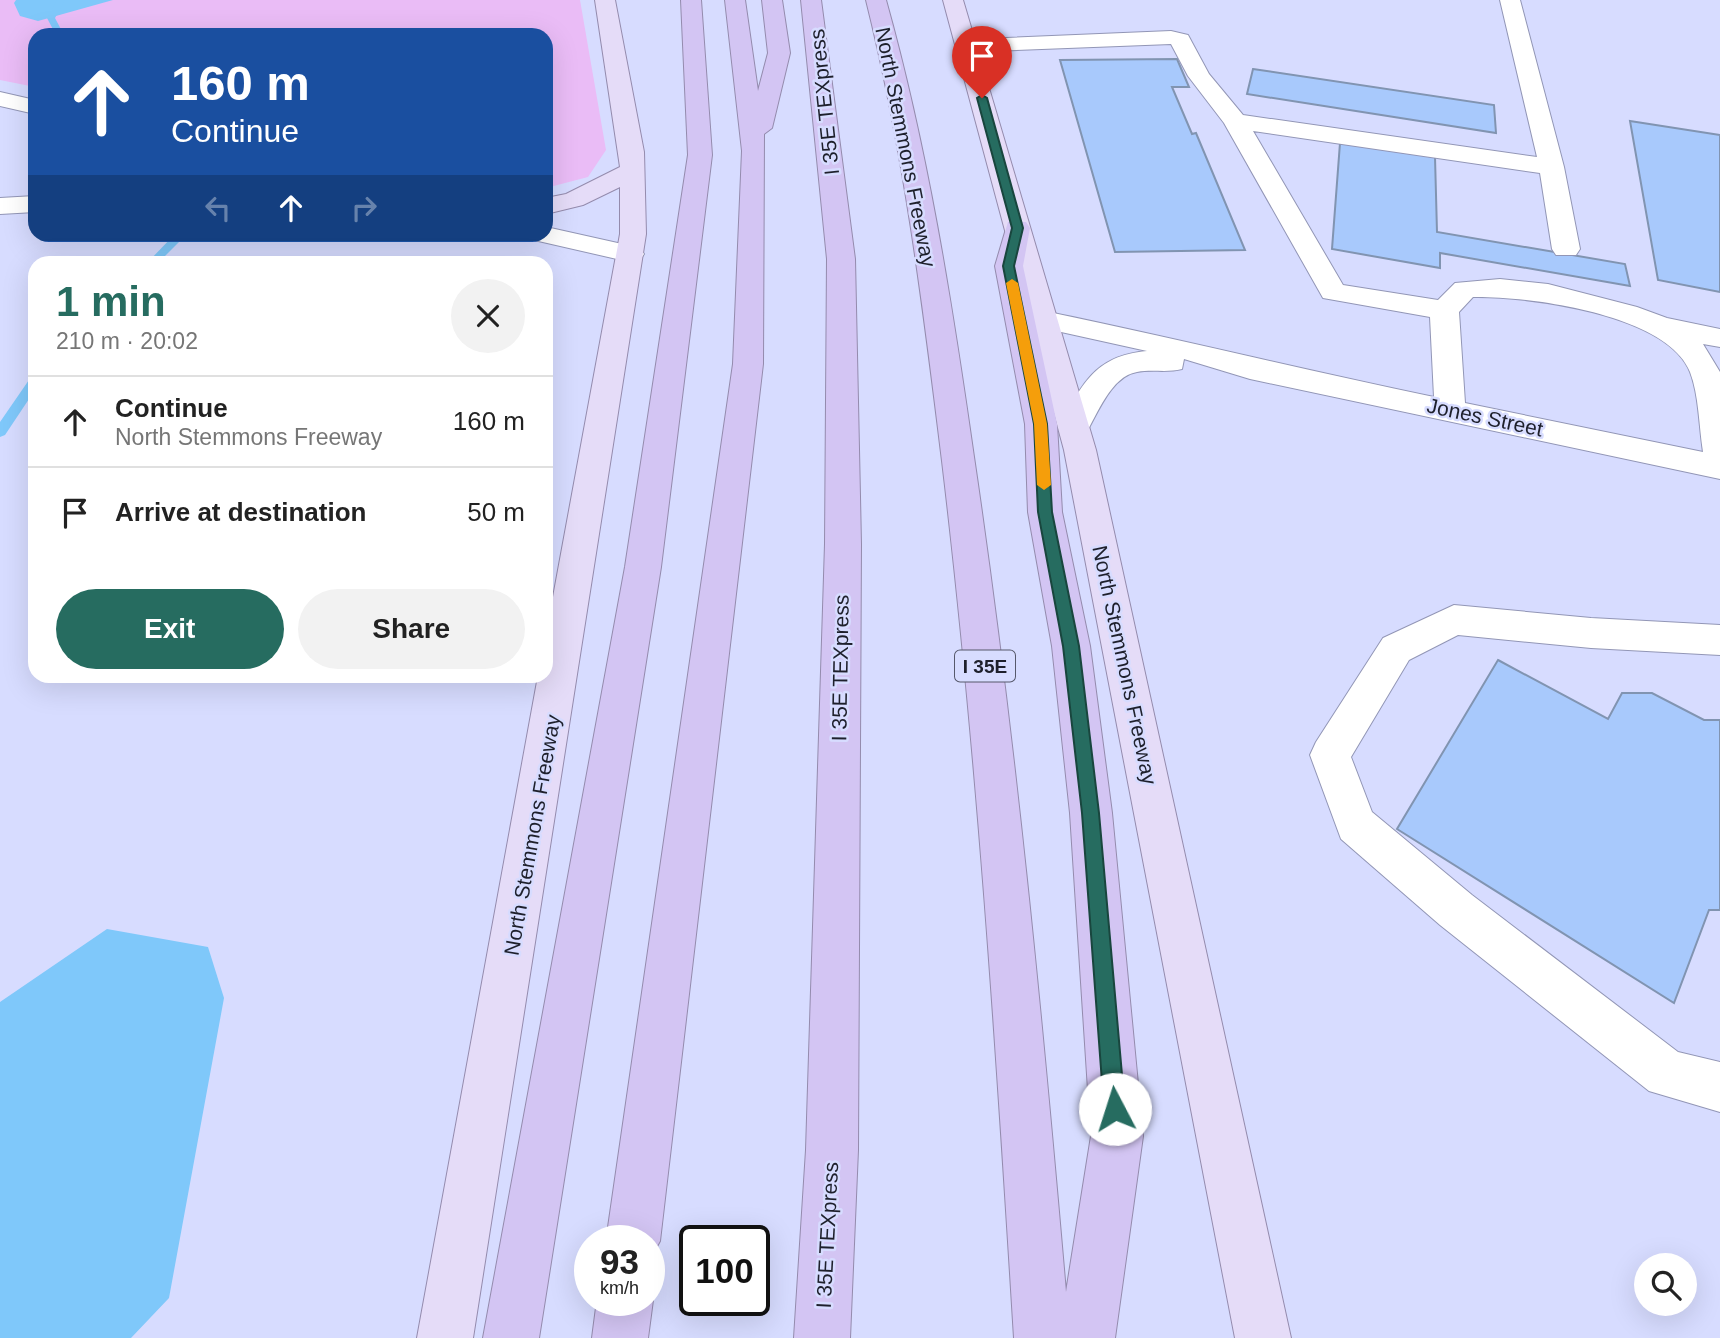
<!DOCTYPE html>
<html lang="en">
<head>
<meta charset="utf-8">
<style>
  :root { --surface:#fff; --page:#f2f2f2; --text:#222; --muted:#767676; --line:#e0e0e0; --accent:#266c60 }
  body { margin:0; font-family:Arial,sans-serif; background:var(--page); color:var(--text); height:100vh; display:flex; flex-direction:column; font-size:26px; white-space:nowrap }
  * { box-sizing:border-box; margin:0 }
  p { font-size:23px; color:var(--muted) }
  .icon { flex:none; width:38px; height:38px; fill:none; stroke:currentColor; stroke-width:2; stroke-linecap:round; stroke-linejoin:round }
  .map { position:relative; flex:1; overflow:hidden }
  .drawer { position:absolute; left:28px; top:256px; width:525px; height:427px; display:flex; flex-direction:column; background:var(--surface); border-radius:21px; box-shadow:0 7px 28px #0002 }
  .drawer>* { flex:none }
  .top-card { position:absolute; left:28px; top:28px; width:525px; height:214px; border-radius:21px; box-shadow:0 7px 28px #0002; background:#1a4fa0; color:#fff; overflow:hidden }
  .controls { position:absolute; left:1634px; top:1253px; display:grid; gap:14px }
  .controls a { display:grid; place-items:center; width:63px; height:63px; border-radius:50%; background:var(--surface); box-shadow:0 7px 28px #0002; font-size:35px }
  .speed { position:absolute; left:574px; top:1225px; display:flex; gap:14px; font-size:35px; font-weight:700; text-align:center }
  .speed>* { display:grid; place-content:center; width:91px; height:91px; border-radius:50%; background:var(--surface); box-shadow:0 7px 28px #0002; line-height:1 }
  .speed small { font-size:18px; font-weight:400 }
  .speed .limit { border:4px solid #111; border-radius:10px; background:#fff; color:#111 }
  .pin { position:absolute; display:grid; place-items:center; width:60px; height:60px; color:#fff; margin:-72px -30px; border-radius:50% 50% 50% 0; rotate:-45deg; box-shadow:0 0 7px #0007 }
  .pin .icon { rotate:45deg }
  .me { position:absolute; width:77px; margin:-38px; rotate:355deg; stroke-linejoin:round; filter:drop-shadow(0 0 5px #0008) }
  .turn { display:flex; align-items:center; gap:24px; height:147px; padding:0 28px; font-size:32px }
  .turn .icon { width:91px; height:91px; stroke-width:2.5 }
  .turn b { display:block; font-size:49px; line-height:60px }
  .lanes { display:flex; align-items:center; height:66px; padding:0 28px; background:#0003; justify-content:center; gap:35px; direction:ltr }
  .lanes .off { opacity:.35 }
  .round { display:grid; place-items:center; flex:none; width:74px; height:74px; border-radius:37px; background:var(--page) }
  .head { display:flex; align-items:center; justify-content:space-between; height:119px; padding:0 28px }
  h1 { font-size:42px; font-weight:600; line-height:52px; color:var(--accent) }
  .action { display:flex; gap:14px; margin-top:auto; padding:14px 28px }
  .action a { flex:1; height:80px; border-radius:42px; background:var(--accent); color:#fff; font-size:28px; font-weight:600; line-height:80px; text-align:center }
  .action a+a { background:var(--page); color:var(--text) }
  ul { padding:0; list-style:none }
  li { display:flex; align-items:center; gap:21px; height:91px; padding:0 28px; border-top:2px solid var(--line) }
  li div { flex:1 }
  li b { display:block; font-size:26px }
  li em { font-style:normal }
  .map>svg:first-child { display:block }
  .green { fill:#eabcf6 }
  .water { fill:#7fc8fa }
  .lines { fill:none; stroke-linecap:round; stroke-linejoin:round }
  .stream { fill:#7fc8fa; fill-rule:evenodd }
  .building { fill:#a8c9fc; stroke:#8194b1; stroke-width:2 }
  .minor-casing { stroke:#9296b6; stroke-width:2 }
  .major-casing { stroke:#948bad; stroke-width:2 }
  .highway-casing { stroke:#948bad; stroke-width:2 }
  .minor { fill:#fff; fill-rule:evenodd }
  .major { fill:#e5dcf8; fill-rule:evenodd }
  .highway { fill:#d3c5f3; fill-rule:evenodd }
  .route { fill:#266c60; stroke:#19463e; stroke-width:2 }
  .slow { fill:#f59e0b }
  .labels { text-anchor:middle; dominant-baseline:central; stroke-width:5; stroke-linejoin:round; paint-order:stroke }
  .shield { fill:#d7dcff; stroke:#56586b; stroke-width:2 }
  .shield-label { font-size:19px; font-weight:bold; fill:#1e202c }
  .street-label { font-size:21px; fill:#1e202c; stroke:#d7dcff }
</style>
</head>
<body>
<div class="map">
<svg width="1720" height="1338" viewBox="0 0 1720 1338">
  <rect width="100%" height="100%" fill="#d7dcff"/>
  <path class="green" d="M0 0H580L606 150 588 177 546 188V35H35V87L0 80Z"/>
  <path class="water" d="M16 0H113L38 21 20 16 14 3Z
    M107 929 208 947 224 998 169 1298 131 1338H0V1002Z"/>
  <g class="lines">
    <path class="stream" d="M57 0H65L55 18 64 35H56L47 18Z
      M175 234H187L159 262H148Z
      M35 376V390L5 435 0 437V422L31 377Z"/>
  </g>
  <path class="building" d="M1177 59 1189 87H1172L1192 134 1196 133 1245 250 1115 252 1060 60Z
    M1253 69 1494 105 1496 133 1247 94Z
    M1630 121 1720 135V292L1658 280Z
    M1340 143 1435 157 1437 232 1625 264 1630 286 1440 253V268L1332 249Z
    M1498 660 1608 719 1622 693H1652L1704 720H1720V910H1709L1674 1003 1397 829Z"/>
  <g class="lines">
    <g class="minor-casing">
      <path id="minor" d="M1500 0H1520L1564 167 1580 249 1576 255H1556L1552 249 1540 173 1253 131 1343 285 1438 300 1455 283 1500 279 1548 284 1637 307 1667 318 1720 329V347L1703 344 1720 372V479L1250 379 1184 359 1182 369C1167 373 1152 369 1137 372 1111 376 1097 415 1085 435L1074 438 1063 435 1058 427C1083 385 1093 356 1147 351L1034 326 1029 320 1034 314 1044 311C1175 338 1303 370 1434 397L1430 317 1323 298 1224 123 1188 76 1171 44 968 52 957 45 960 40 1171 31 1188 35 1209 74 1243 115 1537 157ZM1473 297C1527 296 1667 314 1690 372 1699 395 1699 427 1703 452L1465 403 1459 312Z
        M0 92 35 100V114L0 106Z
        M35 196V212L0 214V198Z
        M546 227 640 248 644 254 640 260 630 262 534 240 530 234H546Z
        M1454 605 1591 618 1720 625V655L1591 648 1458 635 1409 660 1351 757 1372 812 1472 895 1678 1052 1720 1062V1112L1649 1091 1440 925 1341 839 1310 755 1316 742 1383 638Z"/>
    </g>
    <g class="major-casing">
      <path id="major" d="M595 0H615L644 152 646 234 473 1338H417L538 676H546V635L620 234V187L583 205 546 214V198L566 194 620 167Z
        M943 0H963L1096 450 1291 1338H1235L1064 450Z"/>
    </g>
    <g class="highway-casing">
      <path id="highway" d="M681 0H701L712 155 661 567 539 1338H483L625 567 688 155Z
        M725 0H745L758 91 768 53 762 0H782L790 53 772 128 764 134 763 364 660 1241 649 1261V1241H606L733 364 742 151Z
        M801 0H821L855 259 861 544 858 1150 850 1338H794L806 1150 825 544 827 259Z
        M866 0H886C928 150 952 303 974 457 1015 734 1042 1013 1066 1292L1091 1136 1070 813 1052 646 1028 512 1025 424 995 266 1008 222H1026L1030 228 1023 266 1057 424 1062 512 1090 646 1112 813 1143 1136 1115 1338H1014C996 1045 977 752 942 461 923 306 904 152 866 0Z
        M649 1292 653 1300 648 1338H592L597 1300H649Z"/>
    </g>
    <use href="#minor" class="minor"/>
    <use href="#major" class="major"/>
    <use href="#highway" class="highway"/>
  </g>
  <path class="route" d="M982 95 987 98 1023 228 1014 266 1047 424 1052 512 1079 646 1099 813 1125 1109 1122 1117 1115 1120 1107 1117 1104 1109 1082 813 1063 646 1038 512 1034 424 1003 266 1012 228 977 98Z"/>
  <path class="slow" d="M1012 279 1018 283 1047 424 1051 485 1044 490 1037 485 1034 424 1006 283Z"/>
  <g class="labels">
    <rect class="shield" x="955" y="650.5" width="60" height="31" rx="5"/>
    <g class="shield-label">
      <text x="985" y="666">I 35E</text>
    </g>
    <g class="street-label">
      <text transform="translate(824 102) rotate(-96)">I 35E TEXpress</text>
      <text transform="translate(906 147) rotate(79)">North Stemmons Freeway</text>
      <text transform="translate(1485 417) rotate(12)">Jones Street</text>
      <text transform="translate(1125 665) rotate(78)">North Stemmons Freeway</text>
      <text transform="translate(840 668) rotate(-89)">I 35E TEXpress</text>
      <text transform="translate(532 835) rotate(-80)">North Stemmons Freeway</text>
      <text transform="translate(827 1235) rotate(-87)">I 35E TEXpress</text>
    </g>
  </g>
</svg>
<div class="controls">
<a><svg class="icon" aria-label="search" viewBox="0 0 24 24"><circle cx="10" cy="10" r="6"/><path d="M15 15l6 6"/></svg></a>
</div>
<div class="speed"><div>93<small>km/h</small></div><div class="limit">100</div></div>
<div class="pin" style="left:982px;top:98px;background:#d93025"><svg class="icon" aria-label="arrive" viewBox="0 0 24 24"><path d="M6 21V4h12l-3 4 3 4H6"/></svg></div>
<svg class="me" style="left:1115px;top:1109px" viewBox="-20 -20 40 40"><circle r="19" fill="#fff"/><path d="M0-13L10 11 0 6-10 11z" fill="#266c60"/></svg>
<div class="top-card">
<div class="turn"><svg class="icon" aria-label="ahead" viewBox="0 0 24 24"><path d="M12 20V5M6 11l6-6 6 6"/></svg><div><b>160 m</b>Continue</div></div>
<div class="lanes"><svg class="icon off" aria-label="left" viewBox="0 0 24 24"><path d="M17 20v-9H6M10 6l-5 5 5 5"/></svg><svg class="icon" aria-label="ahead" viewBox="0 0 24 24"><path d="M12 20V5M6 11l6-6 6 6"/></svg><svg class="icon off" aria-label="right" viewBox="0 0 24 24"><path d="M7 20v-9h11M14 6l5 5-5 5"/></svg></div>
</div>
<section class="drawer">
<div class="head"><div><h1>1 min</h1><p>210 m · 20:02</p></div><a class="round"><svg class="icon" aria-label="close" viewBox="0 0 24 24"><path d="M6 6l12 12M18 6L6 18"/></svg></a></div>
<ul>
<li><svg class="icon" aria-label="ahead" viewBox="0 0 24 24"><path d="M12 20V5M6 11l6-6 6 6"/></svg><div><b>Continue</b><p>North Stemmons Freeway</p></div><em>160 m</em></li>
<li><svg class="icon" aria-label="arrive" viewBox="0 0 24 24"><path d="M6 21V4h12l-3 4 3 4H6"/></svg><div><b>Arrive at destination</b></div><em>50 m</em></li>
</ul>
<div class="action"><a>Exit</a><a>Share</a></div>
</section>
</div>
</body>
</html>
